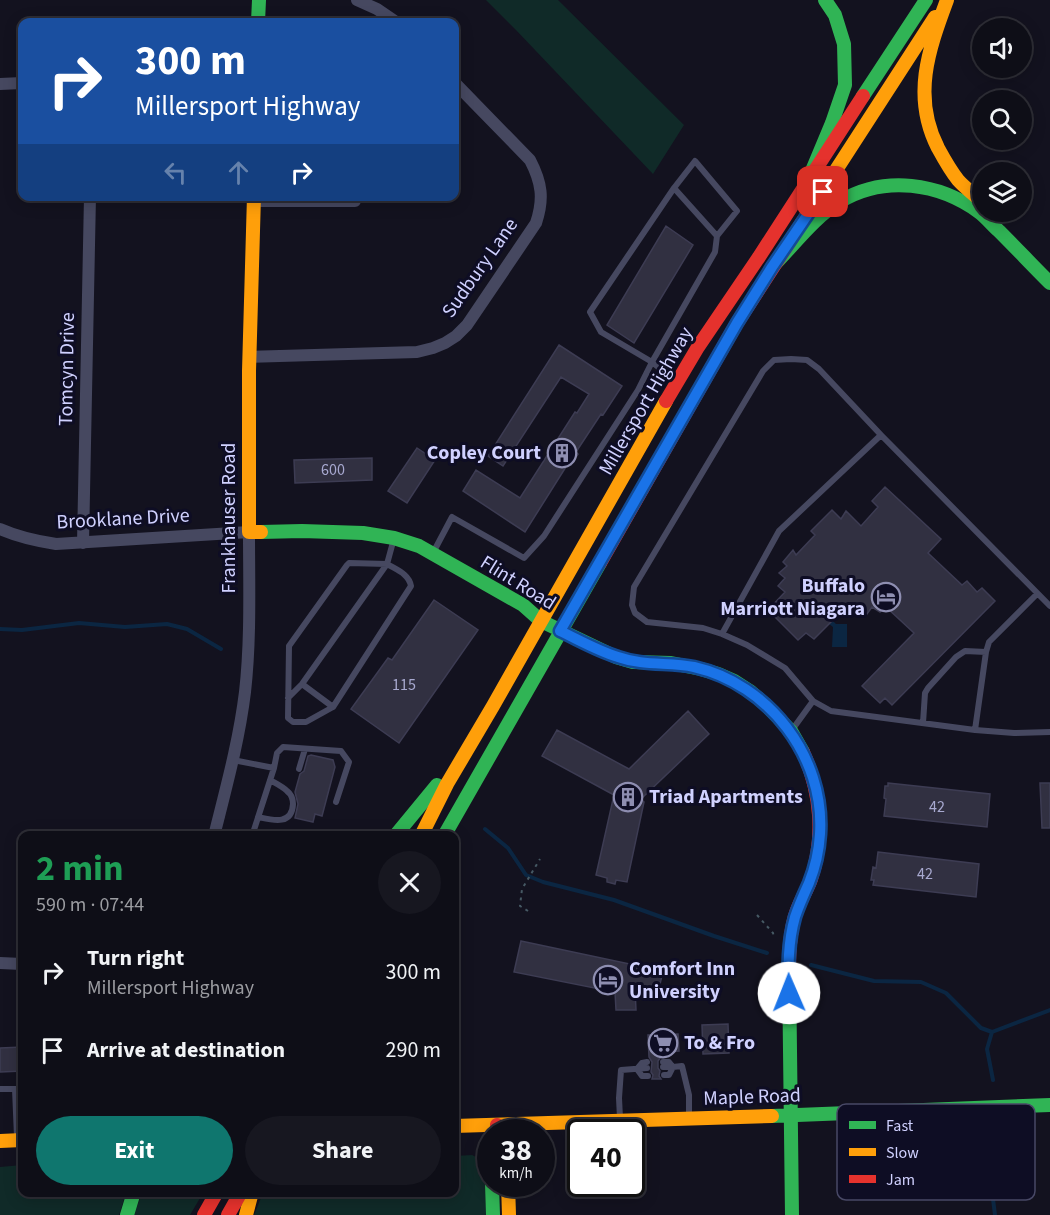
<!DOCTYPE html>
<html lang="en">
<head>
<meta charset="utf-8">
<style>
  :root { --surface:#0e0e17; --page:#171720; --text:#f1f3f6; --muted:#9b9ca1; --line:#2e2e36; --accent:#0f766e }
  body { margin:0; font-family:"Source Sans 3",sans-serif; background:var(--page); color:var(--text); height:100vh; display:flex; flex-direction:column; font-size:22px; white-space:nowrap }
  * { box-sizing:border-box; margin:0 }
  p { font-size:20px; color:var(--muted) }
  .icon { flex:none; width:33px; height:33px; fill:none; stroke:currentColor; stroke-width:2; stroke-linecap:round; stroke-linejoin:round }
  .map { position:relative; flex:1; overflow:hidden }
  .drawer { position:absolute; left:18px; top:831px; width:441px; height:366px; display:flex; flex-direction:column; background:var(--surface); border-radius:12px; box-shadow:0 3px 15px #0003,0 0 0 2px var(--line) }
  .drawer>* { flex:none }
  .guide { position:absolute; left:18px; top:18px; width:441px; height:183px; border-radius:12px; box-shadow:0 3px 15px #0003,0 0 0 2px var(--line); background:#1a4fa0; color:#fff; overflow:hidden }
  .fabs { position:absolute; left:972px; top:18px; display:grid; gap:12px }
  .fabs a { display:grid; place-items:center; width:60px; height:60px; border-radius:50%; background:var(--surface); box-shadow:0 3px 15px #0003,0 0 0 2px var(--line); font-size:30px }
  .speed { position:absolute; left:477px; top:1119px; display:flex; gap:12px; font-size:30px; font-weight:700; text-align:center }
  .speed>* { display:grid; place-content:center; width:78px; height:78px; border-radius:50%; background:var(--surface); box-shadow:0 3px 15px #0003,0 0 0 2px var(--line); line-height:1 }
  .speed small { font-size:15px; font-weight:400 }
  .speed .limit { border:3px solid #111; border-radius:9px; background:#fff; color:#111 }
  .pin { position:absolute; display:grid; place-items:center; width:51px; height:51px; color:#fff; margin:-26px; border-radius:12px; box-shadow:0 3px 9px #0006 }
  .me { position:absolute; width:66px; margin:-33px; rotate:359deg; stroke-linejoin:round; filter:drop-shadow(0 0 4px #0008) }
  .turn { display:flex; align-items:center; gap:21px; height:126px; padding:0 18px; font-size:27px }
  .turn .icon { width:78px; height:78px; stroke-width:2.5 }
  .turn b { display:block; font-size:42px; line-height:51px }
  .lanes { display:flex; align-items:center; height:57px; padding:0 18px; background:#0003; justify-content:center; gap:30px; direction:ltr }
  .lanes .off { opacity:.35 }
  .round { display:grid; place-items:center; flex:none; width:63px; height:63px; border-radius:32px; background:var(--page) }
  .summary { display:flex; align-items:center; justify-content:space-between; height:102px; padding:0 18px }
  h1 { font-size:36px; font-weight:700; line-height:45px; color:#1e9e55 }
  .primary-button { display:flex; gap:12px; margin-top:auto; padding:12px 18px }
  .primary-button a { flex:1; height:69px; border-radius:36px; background:var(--accent); color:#fff; font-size:24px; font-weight:700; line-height:69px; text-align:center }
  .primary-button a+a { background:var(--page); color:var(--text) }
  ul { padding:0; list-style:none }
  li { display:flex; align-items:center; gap:18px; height:78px; padding:0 18px }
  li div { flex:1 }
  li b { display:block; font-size:22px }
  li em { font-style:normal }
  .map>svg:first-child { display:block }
  .green { fill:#102a28 }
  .water { fill:#0b2642 }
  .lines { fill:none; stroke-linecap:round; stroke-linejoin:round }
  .stream { stroke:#0b2642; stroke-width:4 }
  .building { fill:#313041; stroke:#3d3c53; stroke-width:1.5 }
  .path { stroke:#465964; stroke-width:2; stroke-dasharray:3 4.5; stroke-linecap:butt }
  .lane { stroke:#464860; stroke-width:6 }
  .street { stroke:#464860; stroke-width:12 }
  .fast { stroke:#30b455; stroke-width:14 }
  .slow { stroke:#ff9f0a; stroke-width:14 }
  .jam { stroke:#e5322d; stroke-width:14 }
  .route-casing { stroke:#114b97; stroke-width:15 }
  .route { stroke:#1a73e8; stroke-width:10 }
  .labels { text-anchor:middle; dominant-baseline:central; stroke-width:6; stroke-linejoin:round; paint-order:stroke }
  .number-label { font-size:16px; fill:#a8a9d0 }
  .street-label { font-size:20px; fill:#d0d1ff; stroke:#0e0d24 }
  .poi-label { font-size:20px; font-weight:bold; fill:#d0d1ff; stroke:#0e0d24; text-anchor:start }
  .key { fill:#0e0d24; stroke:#484866; stroke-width:1.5 }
  .key-label { font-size:16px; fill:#d0d1ff }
</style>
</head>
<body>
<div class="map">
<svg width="1050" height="1215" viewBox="0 0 1050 1215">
  <rect width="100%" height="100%" fill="#13121f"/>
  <path class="green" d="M486 0H558L684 125 653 174 516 30Z
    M472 1155 478 1158 481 1157 485 1177 486 1215H254L263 1193 454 1192 455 1156Z
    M22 1165V1192L126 1193 119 1215H0V1167Z
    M142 1193H203L190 1215H134Z"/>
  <path class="water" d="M833 621 836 624H847V647H832L833 627 829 624Z"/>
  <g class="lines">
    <path class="stream" d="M0 629 22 630 79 623 125 627 167 624 187 629 221 649
      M485 829 508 848 526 875 543 882 614 900 714 936 767 953
      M811 965 874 981 921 982 946 993 981 1028 992 1032
      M993 1080 987 1049 992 1032 1050 1010
      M994 1130 993 1199 995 1215"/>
  </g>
  <path class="building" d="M666 226 693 245 634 343 607 325Z
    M559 345 622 386 603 415 601 414 576 452 578 454 571 465 569 462 525 532 463 491 476 470 520 498 575 412 577 413 589 394 561 377 503 466 488 456Z
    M417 448 435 460 407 503 388 491Z
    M372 458V480L295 483 294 460Z
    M885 487 941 539 928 553 962 585 967 581 977 592 982 588 995 601 892 705 885 698 880 703 862 686 914 633 886 607 880 612 872 607 867 614 859 607 853 611 847 606 814 639 806 633 798 640 768 610 785 592 778 586 785 578 779 573 787 566 783 562 793 550 796 555 815 535 811 531 832 510 841 519 846 511 861 526 878 507 872 501Z
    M434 600 478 630 399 743 351 709 388 658 392 660Z
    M688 711 709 734 641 799 644 802 627 882 616 880 615 884 607 882V878L596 875 614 795 542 756 557 730 629 769Z
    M311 755 333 760 335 767 322 816 315 814 313 822 295 818 298 804 295 792 300 774 304 771 308 756Z
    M888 783 990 794 987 827 884 816 886 799 884 798 885 786H888Z
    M1040 783H1050V828H1042Z
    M878 852 979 864 976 897 873 885 874 880H871L873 867 876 868Z
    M521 941 663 971 658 993 635 989 636 1010H616L615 992 514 972Z
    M728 1024 729 1053 703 1054 702 1025Z
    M678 1034 679 1051 662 1052 663 1057 660 1058 658 1061V1068L660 1071 659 1076 661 1079H652L653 1075 651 1072 652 1062 649 1057 648 1035Z
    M22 1047V1071L0 1072V1048Z"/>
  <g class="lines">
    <path class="path" d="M528 911 520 906 522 889 540 859
      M757 915 773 933 774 938"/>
    <path class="lane" d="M674 188 717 236 715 252 652 362 601 332 590 312Z
      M674 188 695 161 737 211 717 236
      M434 551 452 517 524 558 544 536 638 390 652 362 674 380
      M1050 606 881 435 819 369 807 360 791 359 774 360 763 371 634 587 632 605 635 613 647 622 703 628 722 634 747 645 785 668 813 701 831 711 975 730 1014 733 1050 732
      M722 634 779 531 881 435
      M302 684 333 707
      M288 698 302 684 387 564C397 570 409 574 411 586L333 707 306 722H293L288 718 289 646 347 565 349 563 387 564 393 542
      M923 723 925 693 928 688 956 657 965 651 986 652
      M792 730 813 701
      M975 730 986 652 989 642 1037 594
      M233 760 274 768 277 753 283 747 341 751 349 762 336 802
      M299 769 305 749
      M258 817C272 820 292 826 293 804 293 799 291 794 287 791 282 786 275 783 270 780
      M252 836 274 768
      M647 1062 642 1063 637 1069 642 1076H648
      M663 1062H669L673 1067H663
      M664 1075H669L673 1067 682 1066 689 1095V1118
      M0 1089H22
      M15 1089 17 1137
      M620 1118 619 1098 621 1070 647 1068"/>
    <path class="street" d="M357 0 377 9 396 22
      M0 84 22 83
      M254 201H355
      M249 357 417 352 433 348 445 343 456 336 467 325 536 223C544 199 542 183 530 160L454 82
      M0 529C18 537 36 541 56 544L249 532C249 585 251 639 245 692 239 741 226 788 214 836
      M83 543 90 196
      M0 963 22 964"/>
    <path class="fast" d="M258 22 259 0
      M863 96 926 0
      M809 178 832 123 845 85 844 44 835 15 825 0
      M772 267C794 245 814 217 841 201 885 175 939 183 979 212 986 217 992 225 999 231 1016 248 1033 266 1050 283
      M261 532 302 531 363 533 394 538 419 546 523 605 541 621 616 657 633 662 671 663 701 669 718 674 734 681 751 692 766 705 791 731 803 752
      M395 836 437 785
      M444 836 600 563
      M789 968 792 1215
      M772 1116 1050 1105
      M492 1184 493 1215
      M127 1215 134 1192"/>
    <path class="slow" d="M947 0C928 51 912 97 938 148 944 159 950 170 958 180 965 188 974 194 982 202
      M254 196 249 371V532H261
      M794 235 935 17
      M421 836 447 784 493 706 666 401
      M454 1126 772 1116
      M0 1141 22 1140
      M508 1184 509 1215
      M246 1215 252 1192"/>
    <path class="jam" d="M666 401 698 347 759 257 863 96
      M600 563 737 323 794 235
      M789 968C789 949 790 931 796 913 800 901 807 890 811 879 825 837 821 792 803 752
      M497 1125 499 1132
      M204 1215 217 1192
      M228 1215 241 1192"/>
  </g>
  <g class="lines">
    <g class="route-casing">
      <path id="route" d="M789 993C788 967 788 942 795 917 799 905 804 894 809 883 815 868 819 851 820 834 825 757 769 684 694 667 669 662 643 666 618 657 598 651 579 640 560 631L737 323 772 267 823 192"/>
    </g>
    <use href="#route" class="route"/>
  </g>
  <defs>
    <g id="building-ring" transform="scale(1.5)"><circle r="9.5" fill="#0e0d24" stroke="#8e8eb1" stroke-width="1.5"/><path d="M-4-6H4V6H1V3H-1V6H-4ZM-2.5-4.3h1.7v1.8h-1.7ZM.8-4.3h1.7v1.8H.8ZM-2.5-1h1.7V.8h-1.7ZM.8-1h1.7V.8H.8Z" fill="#8e8eb1"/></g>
    <g id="hotel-ring" transform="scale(1.5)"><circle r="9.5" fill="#0e0d24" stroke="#8e8eb1" stroke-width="1.5"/><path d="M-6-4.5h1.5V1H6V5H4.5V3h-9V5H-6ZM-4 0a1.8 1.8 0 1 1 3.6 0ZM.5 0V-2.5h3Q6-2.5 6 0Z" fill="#8e8eb1"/></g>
    <g id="supermarket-ring" transform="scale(1.5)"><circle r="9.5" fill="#0e0d24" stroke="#8e8eb1" stroke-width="1.5"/><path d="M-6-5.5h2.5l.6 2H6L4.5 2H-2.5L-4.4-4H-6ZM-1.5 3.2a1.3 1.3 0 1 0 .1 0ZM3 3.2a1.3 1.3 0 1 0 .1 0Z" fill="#8e8eb1"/></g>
  </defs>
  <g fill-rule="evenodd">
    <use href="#building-ring" x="562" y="453"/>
    <use href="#hotel-ring" x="886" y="597"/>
    <use href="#building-ring" x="628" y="797"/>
    <use href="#hotel-ring" x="608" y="980"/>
    <use href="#supermarket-ring" x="663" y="1043"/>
  </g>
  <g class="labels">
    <g class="number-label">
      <text x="333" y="470">600</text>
      <text x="404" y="685">115</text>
      <text x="937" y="807">42</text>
      <text x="925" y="874">42</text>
    </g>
    <g class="street-label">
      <text transform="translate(480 268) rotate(-55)">Sudbury Lane</text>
      <text transform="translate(67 369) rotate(-89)">Tomcyn Drive</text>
      <text transform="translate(646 401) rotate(-60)">Millersport Highway</text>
      <text transform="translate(229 518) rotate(-90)">Frankhauser Road</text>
      <text transform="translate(123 519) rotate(-3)">Brooklane Drive</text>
      <text transform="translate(518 583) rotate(32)">Flint Road</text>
      <text transform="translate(752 1097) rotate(-2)">Maple Road</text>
    </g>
    <g class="poi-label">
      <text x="541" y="453" text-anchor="end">Copley Court</text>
      <text x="865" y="586" text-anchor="end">Buffalo<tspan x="865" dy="23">Marriott Niagara</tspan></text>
      <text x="649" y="797">Triad Apartments</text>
      <text x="629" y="969">Comfort Inn<tspan x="629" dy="23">University</tspan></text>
      <text x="684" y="1043">To &amp; Fro</text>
    </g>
  </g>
  <rect x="837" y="1104" width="198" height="96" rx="9" class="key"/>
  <rect x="849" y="1121" width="27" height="8" fill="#30b455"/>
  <rect x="849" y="1148" width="27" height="8" fill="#ff9f0a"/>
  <rect x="849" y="1175" width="27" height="8" fill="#e5322d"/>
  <g class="key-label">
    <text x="886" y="1131">Fast</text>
    <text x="886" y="1158">Slow</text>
    <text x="886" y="1185">Jam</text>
  </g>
</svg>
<div class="fabs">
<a><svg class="icon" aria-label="sound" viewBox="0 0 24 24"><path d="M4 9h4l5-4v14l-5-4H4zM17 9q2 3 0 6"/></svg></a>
<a><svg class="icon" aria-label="search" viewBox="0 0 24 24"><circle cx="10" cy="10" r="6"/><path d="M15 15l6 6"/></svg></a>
<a><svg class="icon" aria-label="layers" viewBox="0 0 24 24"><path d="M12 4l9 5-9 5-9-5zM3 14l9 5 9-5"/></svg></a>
</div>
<div class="speed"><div>38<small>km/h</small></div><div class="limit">40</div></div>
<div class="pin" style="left:823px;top:192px;background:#d93025"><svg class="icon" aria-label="arrive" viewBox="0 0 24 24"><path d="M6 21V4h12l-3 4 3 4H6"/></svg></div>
<svg class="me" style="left:789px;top:993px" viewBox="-20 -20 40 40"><circle r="19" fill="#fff"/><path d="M0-13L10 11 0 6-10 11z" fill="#1a73e8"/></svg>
<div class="guide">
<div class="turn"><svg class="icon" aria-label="right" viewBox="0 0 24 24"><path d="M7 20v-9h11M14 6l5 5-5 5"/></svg><div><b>300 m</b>Millersport Highway</div></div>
<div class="lanes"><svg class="icon off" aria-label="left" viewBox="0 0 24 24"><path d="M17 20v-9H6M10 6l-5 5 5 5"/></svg><svg class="icon off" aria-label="ahead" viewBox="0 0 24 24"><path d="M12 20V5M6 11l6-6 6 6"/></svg><svg class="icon" aria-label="right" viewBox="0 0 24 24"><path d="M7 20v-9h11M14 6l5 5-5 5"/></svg></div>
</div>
<section class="drawer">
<div class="summary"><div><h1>2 min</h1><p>590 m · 07:44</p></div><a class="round"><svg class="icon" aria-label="close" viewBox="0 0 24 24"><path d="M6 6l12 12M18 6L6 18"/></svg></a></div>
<ul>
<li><svg class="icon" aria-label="right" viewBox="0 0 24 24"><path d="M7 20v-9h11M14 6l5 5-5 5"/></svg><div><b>Turn right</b><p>Millersport Highway</p></div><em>300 m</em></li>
<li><svg class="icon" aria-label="arrive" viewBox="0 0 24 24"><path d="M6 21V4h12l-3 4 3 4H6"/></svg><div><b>Arrive at destination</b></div><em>290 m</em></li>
</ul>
<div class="primary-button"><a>Exit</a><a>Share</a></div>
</section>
</div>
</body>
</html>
